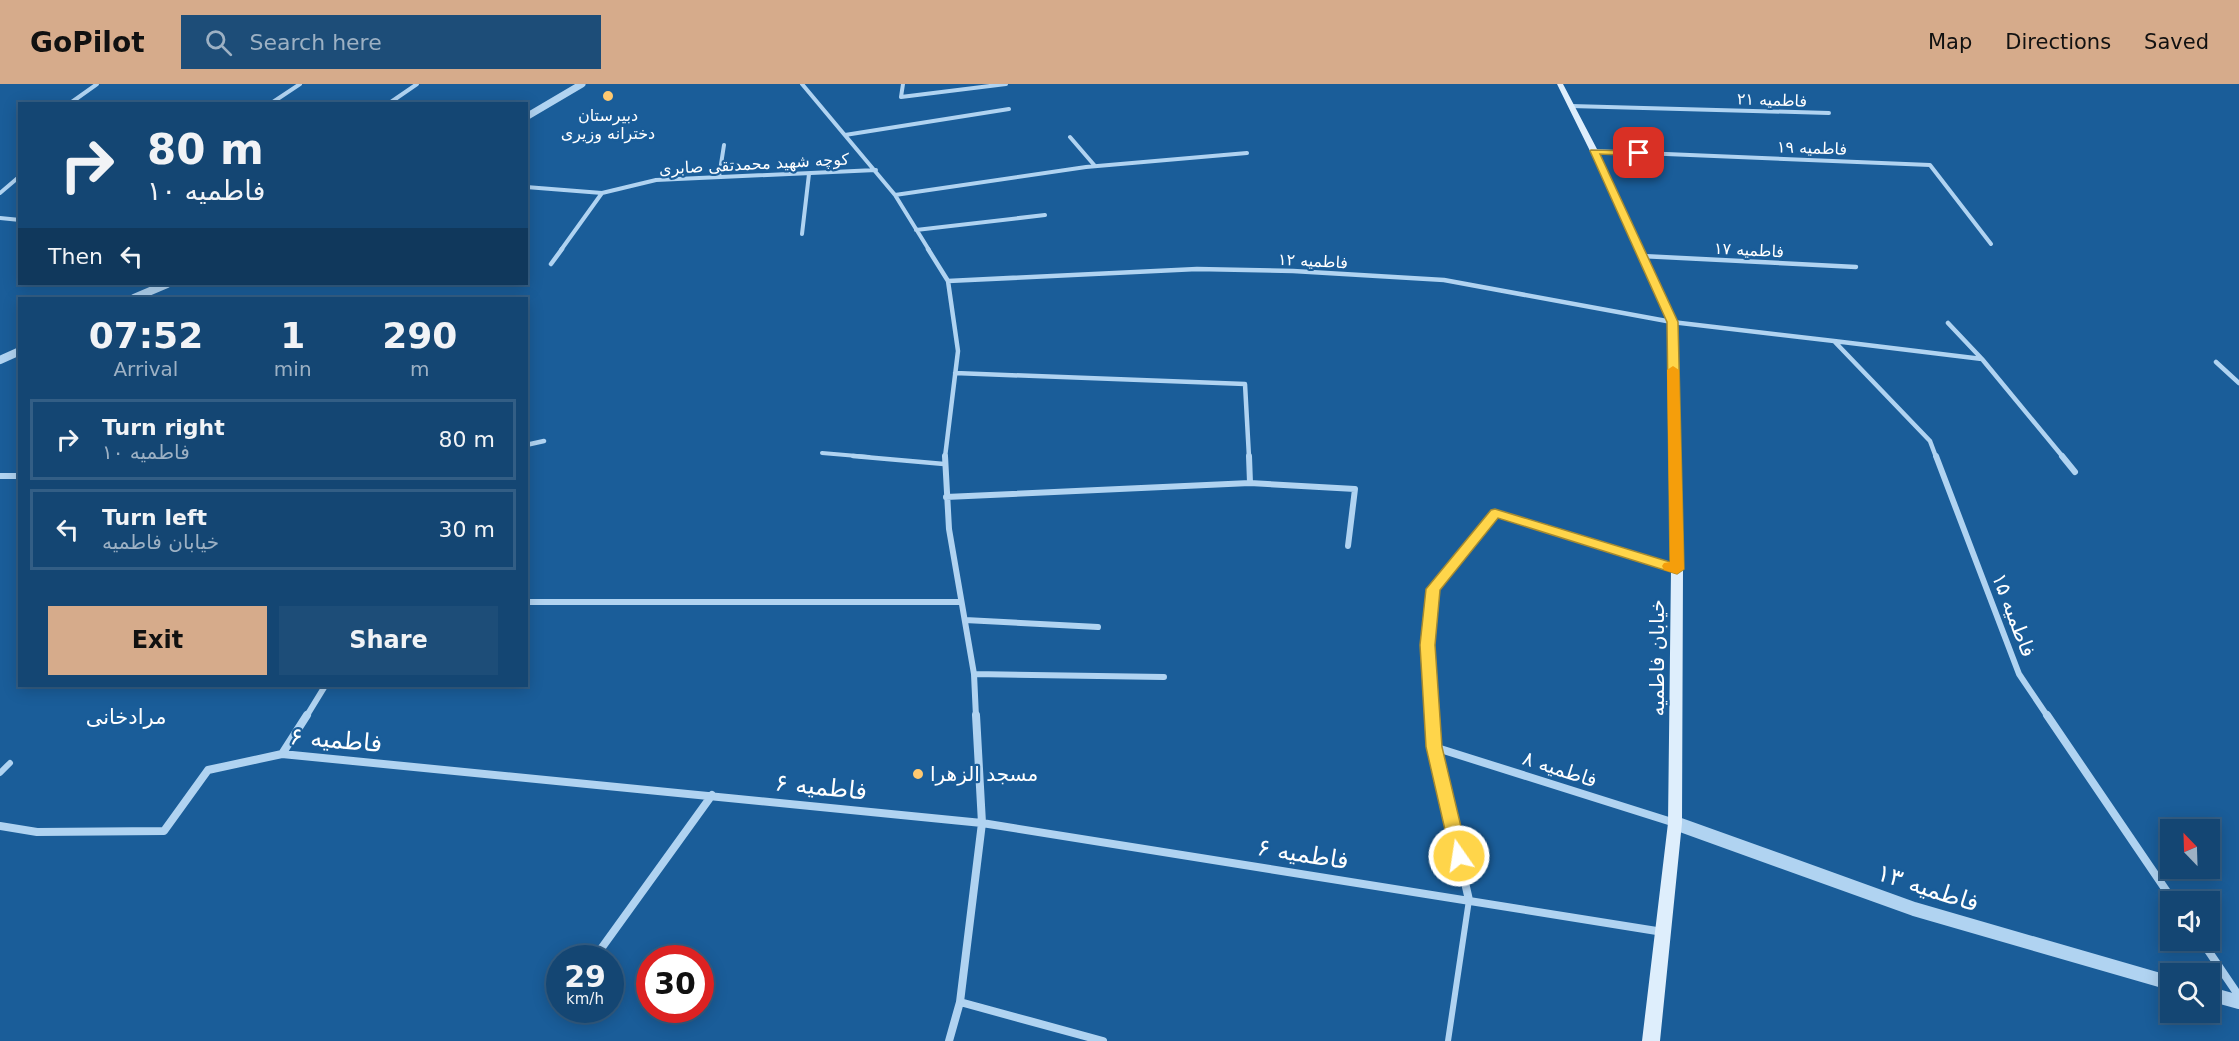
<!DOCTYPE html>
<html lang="en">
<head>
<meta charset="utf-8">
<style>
  :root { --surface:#144673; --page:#1d4d78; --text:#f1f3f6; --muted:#9db1c4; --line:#335e85; --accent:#d6ab8b }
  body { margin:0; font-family:"DejaVu Sans",Cairo,sans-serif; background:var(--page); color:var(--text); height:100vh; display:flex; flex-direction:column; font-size:22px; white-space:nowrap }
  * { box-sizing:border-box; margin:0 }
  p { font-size:20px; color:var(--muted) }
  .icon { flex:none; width:33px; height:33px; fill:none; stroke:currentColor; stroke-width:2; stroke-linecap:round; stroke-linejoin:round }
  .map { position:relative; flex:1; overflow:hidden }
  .details { position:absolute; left:18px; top:213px; width:510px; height:390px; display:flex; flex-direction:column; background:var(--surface); border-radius:0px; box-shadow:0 3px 15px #0003,0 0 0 2px var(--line) }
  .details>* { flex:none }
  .top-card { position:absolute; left:18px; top:18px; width:510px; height:183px; border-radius:0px; box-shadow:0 3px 15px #0003,0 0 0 2px var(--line); background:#144673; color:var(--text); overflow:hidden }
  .needle { width:39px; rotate:337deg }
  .fabs { position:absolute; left:2160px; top:735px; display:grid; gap:12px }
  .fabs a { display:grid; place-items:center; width:60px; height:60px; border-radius:0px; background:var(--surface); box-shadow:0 3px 15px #0003,0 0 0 2px var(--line); font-size:30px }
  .speed { position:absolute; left:546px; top:861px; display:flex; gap:12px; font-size:30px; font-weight:700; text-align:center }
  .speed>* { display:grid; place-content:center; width:78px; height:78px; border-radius:50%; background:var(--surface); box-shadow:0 3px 15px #0003,0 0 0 2px var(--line); line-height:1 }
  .speed small { font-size:15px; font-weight:400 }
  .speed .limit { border:9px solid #d22; background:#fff; color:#111 }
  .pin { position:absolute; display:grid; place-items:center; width:51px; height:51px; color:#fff; margin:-26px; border-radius:12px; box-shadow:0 3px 9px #0006 }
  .me { position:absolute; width:66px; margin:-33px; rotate:347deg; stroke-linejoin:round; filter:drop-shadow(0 0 4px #0008) }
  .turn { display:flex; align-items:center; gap:21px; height:126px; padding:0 30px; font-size:27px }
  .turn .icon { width:78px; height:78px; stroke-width:2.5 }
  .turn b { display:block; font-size:42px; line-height:51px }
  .then { display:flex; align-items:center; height:57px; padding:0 30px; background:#0003; gap:12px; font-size:22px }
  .eta { display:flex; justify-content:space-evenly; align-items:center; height:102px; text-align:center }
  .eta b { font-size:36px; font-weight:800; line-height:42px }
  .action { display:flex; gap:12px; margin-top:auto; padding:12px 30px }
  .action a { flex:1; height:69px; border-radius:0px; background:var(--accent); color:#111; font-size:24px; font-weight:800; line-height:69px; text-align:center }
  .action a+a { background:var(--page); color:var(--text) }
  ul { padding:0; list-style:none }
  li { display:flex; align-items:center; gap:18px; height:81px; margin:0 12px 9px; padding:0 18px; border:3px solid var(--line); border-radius:0px }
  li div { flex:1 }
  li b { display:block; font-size:22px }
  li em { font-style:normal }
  header { display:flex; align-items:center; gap:36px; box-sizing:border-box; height:84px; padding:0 30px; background:var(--accent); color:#111 }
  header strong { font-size:28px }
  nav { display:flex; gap:33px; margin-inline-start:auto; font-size:21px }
  .search { width:420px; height:54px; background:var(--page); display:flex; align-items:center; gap:15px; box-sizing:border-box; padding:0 21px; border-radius:0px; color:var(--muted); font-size:22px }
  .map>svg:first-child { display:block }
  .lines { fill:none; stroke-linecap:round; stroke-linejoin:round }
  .service-far2 { stroke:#b0d3f1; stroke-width:4 }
  .service-far1 { stroke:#b0d3f1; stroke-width:4.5 }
  .service { stroke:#b0d3f1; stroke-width:6 }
  .minor-far3 { stroke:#b0d3f1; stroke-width:4 }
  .minor-far2 { stroke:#b0d3f1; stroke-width:4.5 }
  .minor-far1 { stroke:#b0d3f1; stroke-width:6 }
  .minor { stroke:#b0d3f1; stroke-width:8 }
  .tertiary-far2 { stroke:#b0d3f1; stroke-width:7 }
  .tertiary-far1 { stroke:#b0d3f1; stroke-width:8 }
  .tertiary { stroke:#b0d3f1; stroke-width:14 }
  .secondary { fill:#deeefc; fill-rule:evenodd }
  .route { fill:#ffd54a; stroke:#a68a30; stroke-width:1.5 }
  .slow { fill:#f59e0b }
  .poi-dot { fill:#ffc970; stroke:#1a5d99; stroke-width:2 }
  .labels { text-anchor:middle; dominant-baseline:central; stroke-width:4.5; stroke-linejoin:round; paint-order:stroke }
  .far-street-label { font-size:16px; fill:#fff; stroke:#1a5d99 }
  .far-poi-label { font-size:16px; fill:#fff; stroke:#1a5d99 }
  .street-label { font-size:20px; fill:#fff; stroke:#1a5d99 }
  .poi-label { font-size:20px; fill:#fff; stroke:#1a5d99; text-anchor:start }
  .neighbourhood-label { font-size:21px; fill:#fff; stroke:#1a5d99 }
  .near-street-label { font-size:24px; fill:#fff; stroke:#1a5d99 }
</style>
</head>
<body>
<header>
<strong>GoPilot</strong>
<div class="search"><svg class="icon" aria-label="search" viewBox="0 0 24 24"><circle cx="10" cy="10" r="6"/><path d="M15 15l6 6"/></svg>Search here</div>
<nav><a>Map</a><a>Directions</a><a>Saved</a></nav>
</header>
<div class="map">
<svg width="2239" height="957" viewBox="0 0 2239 957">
  <rect width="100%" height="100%" fill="#1a5d99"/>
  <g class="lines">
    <path class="service-far2" d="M822 369 869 373"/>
    <path class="service-far1" d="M853 372 944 380"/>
    <path class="service" d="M0 689 10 679
      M1448 957 1469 816"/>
    <path class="minor-far3" d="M802 0 895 111 929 166
      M903 0 901 13 1006 0
      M69 20 97 0
      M270 20 300 0
      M388 20 417 0
      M1571 22 1829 29
      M845 51 1009 25
      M1070 53 1095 82
      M1594 67 1930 81 1991 160
      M719 93 724 61
      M526 103 602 109 656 96 876 86
      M0 109 20 92
      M895 111 1086 83 1247 69
      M0 134 20 136
      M916 146 1045 131
      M802 150 809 90
      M561 166 602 109"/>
    <path class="minor-far2" d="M928 165 948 197 958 267 945 373
      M1642 172 1856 183
      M551 180 562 165
      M948 197 1197 185 1293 187 1444 196 1672 238 1834 257 1930 357 1936 373
      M1948 239 1982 275 2063 373
      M1834 257 1982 275
      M2216 278 2239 299
      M955 289 1245 300 1249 373
      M526 361 544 357"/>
    <path class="minor-far1" d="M945 372 949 445 974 590 976 633
      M1249 372 1250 399
      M1936 372 2019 590 2048 633
      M2062 372 2075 388
      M0 392H20
      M946 413 1250 399 1355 405 1348 462
      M526 518H961
      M965 536 1098 543
      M974 590 1164 593
      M306 633 325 602
      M1432 633 1427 561 1433 505 1495 429 1677 485"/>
    <path class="minor" d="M1432 631 1434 663 1469 816
      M2047 631 2174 818
      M1434 663 1675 739
      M282 670 307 631
      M0 742 37 748 164 747 208 686 282 670 982 739 1663 848
      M2201 856 2239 912
      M598 869 712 711
      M960 918 1103 957
      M949 957 960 918 982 739 976 631"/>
    <path class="tertiary-far2" d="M526 33 582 0"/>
    <path class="tertiary-far1" d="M134 214 167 200
      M0 276 20 267"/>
    <path class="tertiary" d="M1675 739 1914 825 2170 899
      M2210 910 2239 918"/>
    <path class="secondary" d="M1557 0H1563L1598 67 1677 238 1683 485 1682 739 1660 957H1642L1668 739 1671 485 1667 238 1590 67Z"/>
  </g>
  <path class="route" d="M1591 66 1639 67 1643 69 1639 72 1600 70 1678 238 1684 485 1677 490 1498 434 1440 506 1435 561 1442 663 1468 772 1465 777 1459 779 1453 777 1451 772 1426 663 1420 561 1426 505 1491 426 1495 425 1670 478 1667 238 1590 67Z"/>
  <path class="slow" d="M1673 282 1679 286 1684 485 1677 490 1664 486 1662 482 1664 479 1670 478 1667 286Z"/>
  <g class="poi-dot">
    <circle cx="608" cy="12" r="6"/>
    <circle cx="918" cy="690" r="6"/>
  </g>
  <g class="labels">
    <g class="far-street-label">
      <text transform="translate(1772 16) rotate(2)">فاطمیه ۲۱</text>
      <text transform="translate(1812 64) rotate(2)">فاطمیه ۱۹</text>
      <text transform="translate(754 80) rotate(-3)">کوچه شهید محمدتقی صابری</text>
      <text transform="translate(1749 166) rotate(3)">فاطمیه ۱۷</text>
      <text transform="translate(1313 177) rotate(3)">فاطمیه ۱۲</text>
    </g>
    <g class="far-poi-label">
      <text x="608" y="31">دبیرستان<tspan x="608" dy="18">دخترانه وزیری</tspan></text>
    </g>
    <g class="street-label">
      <text transform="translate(2014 531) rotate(69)">فاطمیه ۱۵</text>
      <text transform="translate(1657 574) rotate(-90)">خیابان فاطمیه</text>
      <text transform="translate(1560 685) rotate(18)">فاطمیه ۸</text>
    </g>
    <g class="poi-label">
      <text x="930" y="690">مسجد الزهرا</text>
    </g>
    <g class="neighbourhood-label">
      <text x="126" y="633">مرادخانی</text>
    </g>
    <g class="near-street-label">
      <text transform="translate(336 656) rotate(5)">فاطمیه ۶</text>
      <text transform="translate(821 703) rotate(6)">فاطمیه ۶</text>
      <text transform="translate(1303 770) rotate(9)">فاطمیه ۶</text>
      <text transform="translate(1928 804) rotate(18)">فاطمیه ۱۳</text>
    </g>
  </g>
</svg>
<div class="fabs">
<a><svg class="needle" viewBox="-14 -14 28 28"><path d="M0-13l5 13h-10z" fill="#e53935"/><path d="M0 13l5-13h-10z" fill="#9db1c4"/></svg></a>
<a><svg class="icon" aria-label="sound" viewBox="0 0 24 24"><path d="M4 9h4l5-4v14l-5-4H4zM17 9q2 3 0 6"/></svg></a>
<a><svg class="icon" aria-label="search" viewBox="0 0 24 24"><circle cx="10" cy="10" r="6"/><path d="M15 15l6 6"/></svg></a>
</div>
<div class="speed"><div>29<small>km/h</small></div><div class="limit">30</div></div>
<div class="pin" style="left:1639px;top:69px;background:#d93025"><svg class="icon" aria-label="arrive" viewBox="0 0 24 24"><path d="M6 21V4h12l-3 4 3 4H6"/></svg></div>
<svg class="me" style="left:1459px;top:772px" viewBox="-20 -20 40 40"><circle r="17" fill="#ffd54a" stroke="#fff" stroke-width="3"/><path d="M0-11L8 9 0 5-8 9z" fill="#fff"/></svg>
<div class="top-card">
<div class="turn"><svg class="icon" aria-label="right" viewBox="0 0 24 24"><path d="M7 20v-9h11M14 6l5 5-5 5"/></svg><div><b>80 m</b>فاطمیه ۱۰</div></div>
<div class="then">Then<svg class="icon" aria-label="left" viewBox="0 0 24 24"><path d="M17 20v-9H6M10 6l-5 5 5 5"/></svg></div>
</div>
<section class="details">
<div class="eta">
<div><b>07:52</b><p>Arrival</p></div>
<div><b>1</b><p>min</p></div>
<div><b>290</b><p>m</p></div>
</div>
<ul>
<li><svg class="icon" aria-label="right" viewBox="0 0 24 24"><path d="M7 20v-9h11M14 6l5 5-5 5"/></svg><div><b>Turn right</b><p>فاطمیه ۱۰</p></div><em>80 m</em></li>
<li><svg class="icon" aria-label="left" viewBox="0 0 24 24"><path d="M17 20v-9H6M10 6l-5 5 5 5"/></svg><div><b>Turn left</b><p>خیابان فاطمیه</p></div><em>30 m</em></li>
</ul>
<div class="action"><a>Exit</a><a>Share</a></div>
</section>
</div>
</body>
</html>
